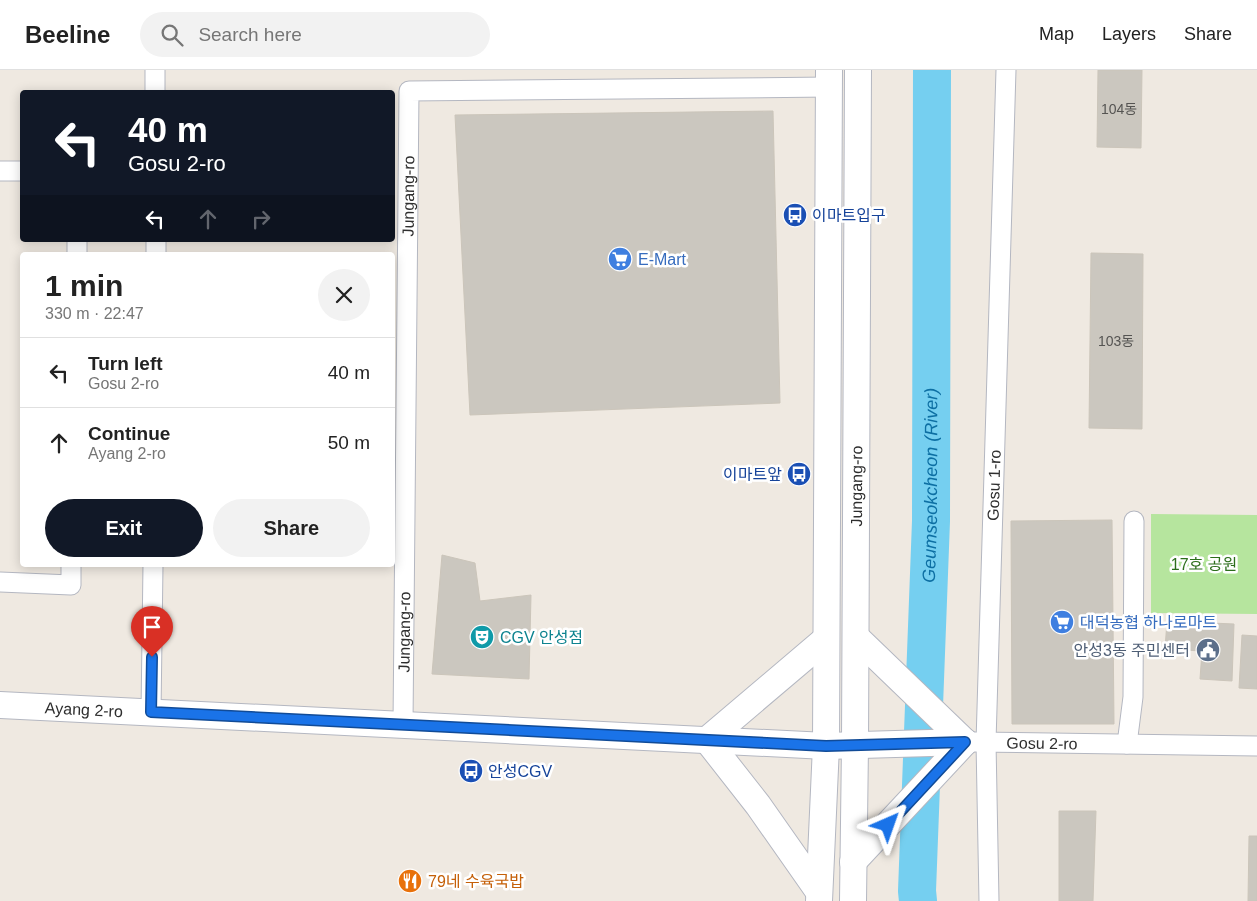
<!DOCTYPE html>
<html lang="en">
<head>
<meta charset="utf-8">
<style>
  :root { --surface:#fff; --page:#f2f2f2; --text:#222; --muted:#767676; --line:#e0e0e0; --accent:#111827 }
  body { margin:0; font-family:Arial,"Noto Sans KR",sans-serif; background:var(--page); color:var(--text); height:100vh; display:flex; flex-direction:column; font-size:19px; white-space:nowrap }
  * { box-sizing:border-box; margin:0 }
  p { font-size:16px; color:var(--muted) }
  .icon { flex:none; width:28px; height:28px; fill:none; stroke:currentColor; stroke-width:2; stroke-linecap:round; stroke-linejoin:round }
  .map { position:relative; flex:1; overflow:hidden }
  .sheet { position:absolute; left:20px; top:182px; width:375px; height:315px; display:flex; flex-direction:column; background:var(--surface); border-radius:5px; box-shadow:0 2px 12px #0003 }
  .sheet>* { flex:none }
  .hud { position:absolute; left:20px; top:20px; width:375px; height:152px; border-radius:5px; box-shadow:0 2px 12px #0003; background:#111827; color:#fff; overflow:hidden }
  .pin { position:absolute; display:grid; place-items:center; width:42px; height:42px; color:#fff; margin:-51px -21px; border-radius:50% 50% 50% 0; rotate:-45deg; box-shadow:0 0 5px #0007 }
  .pin .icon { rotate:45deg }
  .me { position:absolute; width:55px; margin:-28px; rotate:43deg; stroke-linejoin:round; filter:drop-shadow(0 0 4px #0008) }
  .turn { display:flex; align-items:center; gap:18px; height:105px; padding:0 25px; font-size:22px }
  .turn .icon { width:65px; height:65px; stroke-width:2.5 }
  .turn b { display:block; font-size:35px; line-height:42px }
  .lanes { display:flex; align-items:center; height:48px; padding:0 25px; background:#0003; justify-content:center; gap:25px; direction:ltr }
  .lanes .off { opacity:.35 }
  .round { display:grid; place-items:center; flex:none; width:52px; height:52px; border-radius:26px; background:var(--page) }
  .headline { display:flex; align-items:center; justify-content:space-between; height:85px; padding:0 25px }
  h1 { font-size:30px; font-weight:800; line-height:38px }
  .action { display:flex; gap:10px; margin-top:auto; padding:10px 25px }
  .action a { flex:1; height:58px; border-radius:30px; background:var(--accent); color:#fff; font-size:20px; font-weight:800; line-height:58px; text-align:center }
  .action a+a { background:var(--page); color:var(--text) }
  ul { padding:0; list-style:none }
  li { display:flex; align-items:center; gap:15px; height:70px; padding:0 25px; border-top:1px solid var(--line) }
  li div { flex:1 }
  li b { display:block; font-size:19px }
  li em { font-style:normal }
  header { display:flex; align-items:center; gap:30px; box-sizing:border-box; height:70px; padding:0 25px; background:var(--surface); border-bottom:1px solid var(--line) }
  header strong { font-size:24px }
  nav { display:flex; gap:28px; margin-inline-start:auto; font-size:18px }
  .search { width:350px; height:45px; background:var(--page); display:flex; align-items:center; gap:12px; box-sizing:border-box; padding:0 18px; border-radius:28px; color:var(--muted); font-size:19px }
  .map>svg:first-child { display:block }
  .green { fill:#b6e59e }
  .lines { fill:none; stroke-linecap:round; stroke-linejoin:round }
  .river { stroke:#75cff0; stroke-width:38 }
  .building { fill:#cbc7bf; stroke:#cbc5ba }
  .street-casing { stroke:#b4b7c1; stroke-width:21 }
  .secondary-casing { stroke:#b4b7c1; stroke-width:28 }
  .street { stroke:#fff; stroke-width:19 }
  .secondary { stroke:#fff; stroke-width:26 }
  .route-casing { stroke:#114b97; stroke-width:12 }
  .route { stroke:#1a73e8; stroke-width:9 }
  .labels { text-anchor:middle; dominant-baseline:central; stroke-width:5; stroke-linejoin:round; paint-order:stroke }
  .number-label { font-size:14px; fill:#555452 }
  .street-label { font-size:16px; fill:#2e2e2e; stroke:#fff }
  .transit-label { font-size:16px; fill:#164399; stroke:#fff; text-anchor:start }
  .shop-label { font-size:16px; fill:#366cbe; stroke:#fff; text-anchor:start }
  .park-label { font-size:16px; fill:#2c6e1b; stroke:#fff }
  .culture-label { font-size:16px; fill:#0d838f; stroke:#fff; text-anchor:start }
  .service-label { font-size:16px; fill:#4e5e75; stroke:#fff; text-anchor:end }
  .food-label { font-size:16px; fill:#c56008; stroke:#fff; text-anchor:start }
  .water-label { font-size:18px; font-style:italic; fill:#0d6fa3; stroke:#fff }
</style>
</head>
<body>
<header>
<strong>Beeline</strong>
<div class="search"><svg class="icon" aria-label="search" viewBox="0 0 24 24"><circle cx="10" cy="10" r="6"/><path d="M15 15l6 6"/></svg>Search here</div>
<nav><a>Map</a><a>Layers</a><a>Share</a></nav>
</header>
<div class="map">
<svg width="1257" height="831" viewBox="0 0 1257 831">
  <rect width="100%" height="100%" fill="#efe9e1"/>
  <path class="green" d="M1151 444 1257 445V544L1151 543Z"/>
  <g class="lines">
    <path class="river" id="s1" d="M918 831 917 821 931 451 932 0"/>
  </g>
  <path class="building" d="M1098 0H1142L1141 78 1097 77Z
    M773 41 780 333 470 345 455 45Z
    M1091 183 1143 184 1142 359 1089 358Z
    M1112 450 1114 654H1012L1011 451Z
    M442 485 475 493 480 531 531 525 529 609 432 604Z
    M1167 551 1234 554 1232 611 1200 609 1202 581 1165 579Z
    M1242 565 1257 566V619L1239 618Z
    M1059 741H1096L1093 831H1059Z
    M1249 766H1257V831H1248Z"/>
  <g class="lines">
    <g class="street-casing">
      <g id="street">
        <path d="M155 0V22"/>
        <path d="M0 101H22"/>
        <path d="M77 185V170"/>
        <path d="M156 185V170"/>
        <path d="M0 512 71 515V495"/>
        <path d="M151 642 153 495"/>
        <path id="s2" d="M403 654 409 21 830 17"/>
        <path id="s3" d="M974 672 1257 676"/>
        <path d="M1127 674 1133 627 1134 451"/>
        <path id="s4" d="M989 831 986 672 1006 0"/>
      </g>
    </g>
    <g class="secondary-casing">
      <g id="secondary">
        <path d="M856 567 965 672"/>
        <path id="s5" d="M0 635 826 676 965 672"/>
        <path d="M853 792 965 672"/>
        <path d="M819 822 758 735 707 670 826 569"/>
        <path d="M819 831 826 676 829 0"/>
        <path id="s6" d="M853 831 855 675 858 0"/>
      </g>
    </g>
    <use href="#street" class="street"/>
    <use href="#secondary" class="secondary"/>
  </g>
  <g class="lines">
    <g class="route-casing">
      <path id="route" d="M152 587 151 642 826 676 965 672 888 755"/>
    </g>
    <use href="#route" class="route"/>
  </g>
  <defs>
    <g id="bus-disc" transform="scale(1.25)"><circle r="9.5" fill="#1a4fb4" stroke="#fff"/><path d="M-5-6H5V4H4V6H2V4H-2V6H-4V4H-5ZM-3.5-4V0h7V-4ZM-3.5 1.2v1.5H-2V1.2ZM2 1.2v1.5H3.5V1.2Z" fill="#fff"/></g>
    <g id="supermarket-disc" transform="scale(1.25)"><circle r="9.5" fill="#3f7fe0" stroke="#fff"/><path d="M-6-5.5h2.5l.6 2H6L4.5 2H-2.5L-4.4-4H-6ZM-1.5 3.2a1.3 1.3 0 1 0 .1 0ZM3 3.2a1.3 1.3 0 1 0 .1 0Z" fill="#fff"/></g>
    <g id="theatre-disc" transform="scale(1.25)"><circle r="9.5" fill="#0f9aa8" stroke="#fff"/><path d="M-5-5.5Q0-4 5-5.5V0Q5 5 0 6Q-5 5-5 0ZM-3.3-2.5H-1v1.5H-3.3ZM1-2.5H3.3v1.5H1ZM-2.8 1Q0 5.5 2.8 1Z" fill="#fff"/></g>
    <g id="civic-disc" transform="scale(1.25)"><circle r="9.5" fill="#5c6f8a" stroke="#fff"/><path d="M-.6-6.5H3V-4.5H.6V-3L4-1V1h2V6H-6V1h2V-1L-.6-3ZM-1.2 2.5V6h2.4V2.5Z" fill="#fff"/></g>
    <g id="restaurant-disc" transform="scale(1.25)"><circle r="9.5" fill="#e8710a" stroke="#fff"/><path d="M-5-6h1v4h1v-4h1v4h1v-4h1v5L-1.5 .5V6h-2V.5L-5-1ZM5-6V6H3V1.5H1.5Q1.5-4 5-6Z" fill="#fff"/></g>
  </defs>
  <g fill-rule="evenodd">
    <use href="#bus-disc" x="795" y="145"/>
    <use href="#supermarket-disc" x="620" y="189"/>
    <use href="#bus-disc" x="799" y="404"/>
    <use href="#supermarket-disc" x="1062" y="552"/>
    <use href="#theatre-disc" x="482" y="567"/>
    <use href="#civic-disc" x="1208" y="580"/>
    <use href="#bus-disc" x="471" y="701"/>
    <use href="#restaurant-disc" x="410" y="811"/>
  </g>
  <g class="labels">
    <g class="number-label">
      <text x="1119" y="39">104동</text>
      <text x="1116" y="271">103동</text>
    </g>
    <g class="street-label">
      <text stroke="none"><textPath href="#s2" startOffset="528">Jungang-ro</textPath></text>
      <text stroke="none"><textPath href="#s4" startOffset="416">Gosu 1-ro</textPath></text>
      <text stroke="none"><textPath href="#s6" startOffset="415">Jungang-ro</textPath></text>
      <text stroke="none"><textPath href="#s2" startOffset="92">Jungang-ro</textPath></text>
      <text stroke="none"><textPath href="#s5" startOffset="84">Ayang 2-ro</textPath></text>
      <text stroke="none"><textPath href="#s3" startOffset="68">Gosu 2-ro</textPath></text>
    </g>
    <g class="transit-label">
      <text x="812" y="145">이마트입구</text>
      <text x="782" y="404" text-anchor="end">이마트앞</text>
      <text x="488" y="701">안성CGV</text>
    </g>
    <g class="shop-label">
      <text x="638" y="189">E-Mart</text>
      <text x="1080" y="552">대덕농협 하나로마트</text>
    </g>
    <g class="park-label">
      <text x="1204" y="494">17호 공원</text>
    </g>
    <g class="culture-label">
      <text x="500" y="567">CGV 안성점</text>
    </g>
    <g class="service-label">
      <text x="1190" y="580">안성3동 주민센터</text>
    </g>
    <g class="food-label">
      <text x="428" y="811">79네 수육국밥</text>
    </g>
    <g class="water-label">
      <text stroke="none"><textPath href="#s1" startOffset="416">Geumseokcheon (River)</textPath></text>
    </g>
  </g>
</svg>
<div class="pin" style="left:152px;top:587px;background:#d93025"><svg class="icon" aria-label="arrive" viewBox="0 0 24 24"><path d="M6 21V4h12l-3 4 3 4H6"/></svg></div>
<svg class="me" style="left:888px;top:755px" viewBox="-20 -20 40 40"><path d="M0-17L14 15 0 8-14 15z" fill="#1a73e8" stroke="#fff" stroke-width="4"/></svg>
<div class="hud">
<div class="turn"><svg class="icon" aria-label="left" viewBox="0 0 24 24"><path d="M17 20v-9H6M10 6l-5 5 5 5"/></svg><div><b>40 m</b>Gosu 2-ro</div></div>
<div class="lanes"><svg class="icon" aria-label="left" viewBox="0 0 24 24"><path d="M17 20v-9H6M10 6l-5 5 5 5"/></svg><svg class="icon off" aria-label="ahead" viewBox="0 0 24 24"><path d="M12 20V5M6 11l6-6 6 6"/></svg><svg class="icon off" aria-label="right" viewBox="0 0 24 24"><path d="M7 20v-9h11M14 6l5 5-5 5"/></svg></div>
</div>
<section class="sheet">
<div class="headline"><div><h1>1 min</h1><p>330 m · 22:47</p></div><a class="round"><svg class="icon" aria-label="close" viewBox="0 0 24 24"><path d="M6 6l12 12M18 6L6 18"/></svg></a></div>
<ul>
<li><svg class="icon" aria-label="left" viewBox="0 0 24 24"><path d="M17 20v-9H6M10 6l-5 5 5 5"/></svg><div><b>Turn left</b><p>Gosu 2-ro</p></div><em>40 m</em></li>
<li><svg class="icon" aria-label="ahead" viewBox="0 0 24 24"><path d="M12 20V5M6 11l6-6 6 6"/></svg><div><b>Continue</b><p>Ayang 2-ro</p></div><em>50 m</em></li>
</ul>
<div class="action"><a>Exit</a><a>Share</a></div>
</section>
</div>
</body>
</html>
